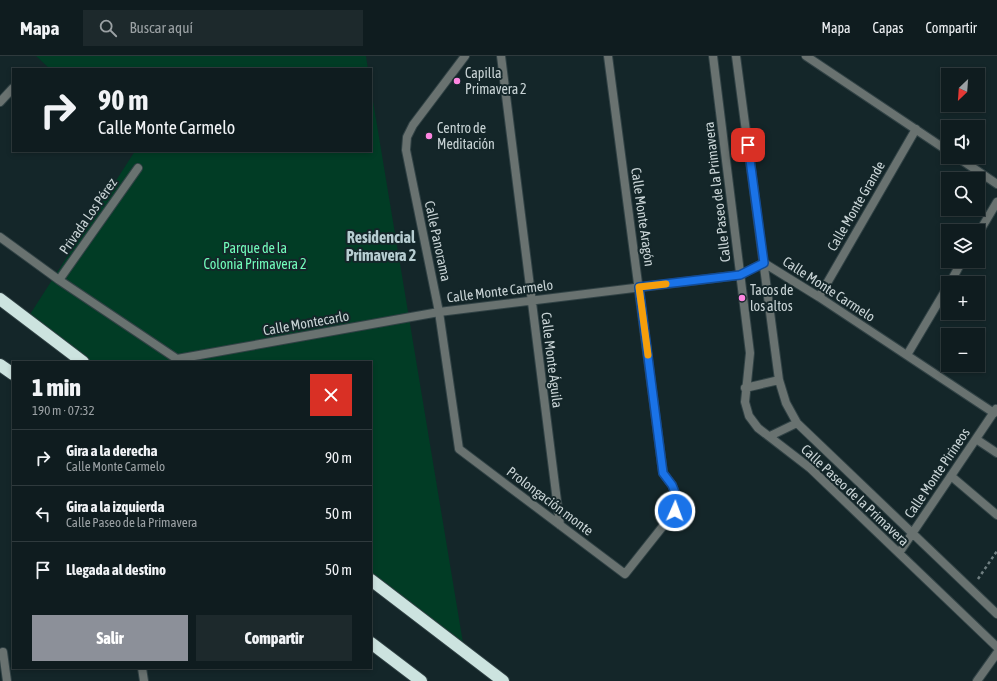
<!DOCTYPE html>
<html lang="es">
<head>
<meta charset="utf-8">
<style>
  :root { --surface:#0f1c1f; --page:#1d292c; --text:#f1f3f6; --muted:#9ba1a4; --line:#2f3a3d; --accent:#8c9099 }
  body { margin:0; font-family:"Asap Condensed",sans-serif; background:var(--page); color:var(--text); height:100vh; display:flex; flex-direction:column; font-size:15px; white-space:nowrap }
  * { box-sizing:border-box; margin:0 }
  p { font-size:13px; color:var(--muted) }
  .icon { flex:none; width:22px; height:22px; fill:none; stroke:currentColor; stroke-width:2; stroke-linecap:round; stroke-linejoin:round }
  .map { position:relative; flex:1; overflow:hidden }
  .side { position:absolute; left:12px; top:305px; width:360px; height:308px; display:flex; flex-direction:column; background:var(--surface); border-radius:0px; box-shadow:0 2px 6px #0003,0 0 0 1px var(--line) }
  .side>* { flex:none }
  .top-card { position:absolute; left:12px; top:12px; width:360px; height:84px; border-radius:0px; box-shadow:0 2px 6px #0003,0 0 0 1px var(--line); background:#0f1c1f; color:var(--text); overflow:hidden }
  .needle { width:26px; rotate:205deg }
  .buttons { position:absolute; left:941px; top:12px; display:grid; gap:8px }
  .buttons a { display:grid; place-items:center; width:44px; height:44px; border-radius:0px; background:var(--surface); box-shadow:0 2px 6px #0003,0 0 0 1px var(--line); font-size:20px }
  .pin { position:absolute; display:grid; place-items:center; width:34px; height:34px; color:#fff; margin:-17px; border-radius:8px; box-shadow:0 2px 6px #0006 }
  .me { position:absolute; width:44px; margin:-22px; rotate:2deg; stroke-linejoin:round; filter:drop-shadow(0 0 3px #0008) }
  .turn { display:flex; align-items:center; gap:14px; height:84px; padding:0 20px; font-size:18px }
  .turn .icon { width:52px; height:52px; stroke-width:2.5 }
  .turn b { display:block; font-size:28px; line-height:34px }
  .round { display:grid; place-items:center; flex:none; width:42px; height:42px; border-radius:0px; background:var(--page) }
  .headline { display:flex; align-items:center; justify-content:space-between; height:68px; padding:0 20px }
  h1 { font-size:24px; font-weight:800; line-height:30px }
  .action { display:flex; gap:8px; margin-top:auto; padding:8px 20px }
  .action a { flex:1; height:46px; border-radius:0px; background:var(--accent); color:#fff; font-size:16px; font-weight:800; line-height:46px; text-align:center }
  .action a+a { background:var(--page); color:var(--text) }
  ul { padding:0; list-style:none }
  li { display:flex; align-items:center; gap:12px; height:56px; padding:0 20px; border-top:1px solid var(--line) }
  li div { flex:1 }
  li b { display:block; font-size:15px }
  li em { font-style:normal }
  header { display:flex; align-items:center; gap:24px; box-sizing:border-box; height:56px; padding:0 20px; background:var(--surface); border-bottom:1px solid var(--line) }
  header strong { font-size:19px }
  nav { display:flex; gap:22px; margin-inline-start:auto; font-size:14px }
  .search { width:280px; height:36px; background:var(--page); display:flex; align-items:center; gap:10px; box-sizing:border-box; padding:0 14px; border-radius:0px; color:var(--muted); font-size:15px }
  .map>svg:first-child { display:block }
  .green { fill:#013c25 }
  .lines { fill:none; stroke-linecap:round; stroke-linejoin:round }
  .pedestrian-casing { stroke:#314245; stroke-width:10 }
  .minor-casing { stroke:#314245; stroke-width:10 }
  .motorway-casing { stroke:#314245; stroke-width:14 }
  .path { stroke:#707f81; stroke-width:2.5; stroke-dasharray:3 3; stroke-linecap:butt }
  .pedestrian { stroke:#697270; stroke-width:8 }
  .minor { stroke:#697270; stroke-width:8 }
  .motorway { stroke:#cce3df; stroke-width:12 }
  .route-casing { stroke:#114b97; stroke-width:10 }
  .route { stroke:#1a73e8; stroke-width:7 }
  .slow { stroke:#f59e0b; stroke-width:7 }
  .poi-dot { fill:#fe86e1; stroke:#142629; stroke-width:1.5 }
  .labels { text-anchor:middle; dominant-baseline:central; stroke-width:4; stroke-linejoin:round; paint-order:stroke }
  .poi-label { font-size:14px; fill:#c9d4d6; stroke:#142629; text-anchor:start }
  .street-label { font-size:14px; fill:#c9d4d6; stroke:#142629 }
  .park-label { font-size:14px; fill:#71fcbb; stroke:#142629 }
  .quarter-label { font-size:16px; font-weight:bold; fill:#b7cdd1; stroke:#142629 }
</style>
</head>
<body>
<header>
<strong>Mapa</strong>
<div class="search"><svg class="icon" aria-label="search" viewBox="0 0 24 24"><circle cx="10" cy="10" r="6"/><path d="M15 15l6 6"/></svg>Buscar aquí</div>
<nav><a>Mapa</a><a>Capas</a><a>Compartir</a></nav>
</header>
<div class="map">
<svg width="997" height="625" viewBox="0 0 997 625">
  <rect width="100%" height="100%" fill="#142629"/>
  <path class="green" d="M36 0H366L368 13H50Z
    M371 33 463 587 371 518V306H85L27 263 135 95H371Z"/>
  <g class="lines">
    <g class="pedestrian-casing">
      <path id="pedestrian" d="M951 420 997 459"/>
    </g>
    <g class="minor-casing">
      <path id="minor" d="M465 0 413 69 407 81 406 94 439 256 459 393 625 518 675 455 678 444 672 429 663 417 608 0
        M501 0 560 469
        M713 0 750 297 745 346 749 360 758 372 810 412 997 591
        M736 0 779 324 786 347 797 367 997 558
        M806 0 948 95
        M0 46 13 32
        M957 101 997 128
        M978 178 997 146
        M0 181 59 224 177 303 439 256 740 219 764 207 819 241 994 357
        M59 224 138 112
        M950 227 962 205
        M819 241 916 73
        M907 299 948 230
        M745 332 779 324
        M770 380 797 367
        M976 383 997 397
        M899 497 996 353
        M3 596 7 625
        M142 612 144 625
        M977 625 997 597"/>
    </g>
    <g class="motorway-casing">
      <path id="motorway" d="M0 243 83 306
        M0 309 13 318
        M371 524 503 625
        M371 587 421 625"/>
    </g>
    <path class="path" d="M978 523 997 495"/>
    <use href="#pedestrian" class="pedestrian"/>
    <use href="#minor" class="minor"/>
    <use href="#motorway" class="motorway"/>
  </g>
  <g class="lines">
    <g class="route-casing">
      <path id="route" d="M675 455 678 444 672 429 663 417 639 231 740 219 764 207 748 89"/>
    </g>
    <use href="#route" class="route"/>
    <path class="slow" d="M648 299 639 231 666 228"/>
  </g>
  <g class="poi-dot">
    <circle cx="457" cy="25" r="4"/>
    <circle cx="429" cy="80" r="4"/>
    <circle cx="742" cy="242" r="4"/>
  </g>
  <g class="labels">
    <g class="poi-label">
      <text x="465" y="17">Capilla<tspan x="465" dy="16">Primavera 2</tspan></text>
      <text x="437" y="72">Centro de<tspan x="437" dy="16">Meditación</tspan></text>
      <text x="750" y="234">Tacos de<tspan x="750" dy="16">los altos</tspan></text>
    </g>
    <g class="street-label">
      <text transform="translate(717 136) rotate(-97)">Calle Paseo de la Primavera</text>
      <text transform="translate(856 150) rotate(-60)">Calle Monte Grande</text>
      <text transform="translate(88 160) rotate(-55)">Privada Los Pérez</text>
      <text transform="translate(643 161) rotate(82)">Calle Monte Aragón</text>
      <text transform="translate(438 185) rotate(78)">Calle Panorama</text>
      <text transform="translate(829 233) rotate(33)">Calle Monte Carmelo</text>
      <text transform="translate(500 235) rotate(-7)">Calle Monte Carmelo</text>
      <text transform="translate(306 267) rotate(-10)">Calle Montecarlo</text>
      <text transform="translate(552 304) rotate(83)">Calle Monte Águila</text>
      <text transform="translate(937 417) rotate(-56)">Calle Monte Pirineos</text>
      <text transform="translate(855 439) rotate(43)">Calle Paseo de la Primavera</text>
      <text transform="translate(550 445) rotate(37)">Prolongación monte</text>
    </g>
    <g class="park-label">
      <text x="255" y="192">Parque de la<tspan x="255" dy="16">Colonia Primavera 2</tspan></text>
    </g>
    <g class="quarter-label">
      <text x="381" y="181">Residencial<tspan x="381" dy="18">Primavera 2</tspan></text>
    </g>
  </g>
</svg>
<div class="buttons">
<a><svg class="needle" viewBox="-14 -14 28 28"><path d="M0-13l5 13h-10z" fill="#e53935"/><path d="M0 13l5-13h-10z" fill="#9ba1a4"/></svg></a>
<a><svg class="icon" aria-label="sound" viewBox="0 0 24 24"><path d="M4 9h4l5-4v14l-5-4H4zM17 9q2 3 0 6"/></svg></a>
<a><svg class="icon" aria-label="search" viewBox="0 0 24 24"><circle cx="10" cy="10" r="6"/><path d="M15 15l6 6"/></svg></a>
<a><svg class="icon" aria-label="layers" viewBox="0 0 24 24"><path d="M12 4l9 5-9 5-9-5zM3 14l9 5 9-5"/></svg></a>
<a>+</a>
<a>−</a>
</div>
<div class="pin" style="left:748px;top:89px;background:#d93025"><svg class="icon" aria-label="arrive" viewBox="0 0 24 24"><path d="M6 21V4h12l-3 4 3 4H6"/></svg></div>
<svg class="me" style="left:675px;top:455px" viewBox="-20 -20 40 40"><circle r="17" fill="#1a73e8" stroke="#fff" stroke-width="3"/><path d="M0-11L8 9 0 5-8 9z" fill="#fff"/></svg>
<div class="top-card">
<div class="turn"><svg class="icon" aria-label="right" viewBox="0 0 24 24"><path d="M7 20v-9h11M14 6l5 5-5 5"/></svg><div><b>90 m</b>Calle Monte Carmelo</div></div>
</div>
<section class="side">
<div class="headline"><div><h1>1 min</h1><p>190 m · 07:32</p></div><a class="round" style="background:#d93025;color:#fff"><svg class="icon" aria-label="close" viewBox="0 0 24 24"><path d="M6 6l12 12M18 6L6 18"/></svg></a></div>
<ul>
<li><svg class="icon" aria-label="right" viewBox="0 0 24 24"><path d="M7 20v-9h11M14 6l5 5-5 5"/></svg><div><b>Gira a la derecha</b><p>Calle Monte Carmelo</p></div><em>90 m</em></li>
<li><svg class="icon" aria-label="left" viewBox="0 0 24 24"><path d="M17 20v-9H6M10 6l-5 5 5 5"/></svg><div><b>Gira a la izquierda</b><p>Calle Paseo de la Primavera</p></div><em>50 m</em></li>
<li><svg class="icon" aria-label="arrive" viewBox="0 0 24 24"><path d="M6 21V4h12l-3 4 3 4H6"/></svg><div><b>Llegada al destino</b></div><em>50 m</em></li>
</ul>
<div class="action"><a>Salir</a><a>Compartir</a></div>
</section>
</div>
</body>
</html>
